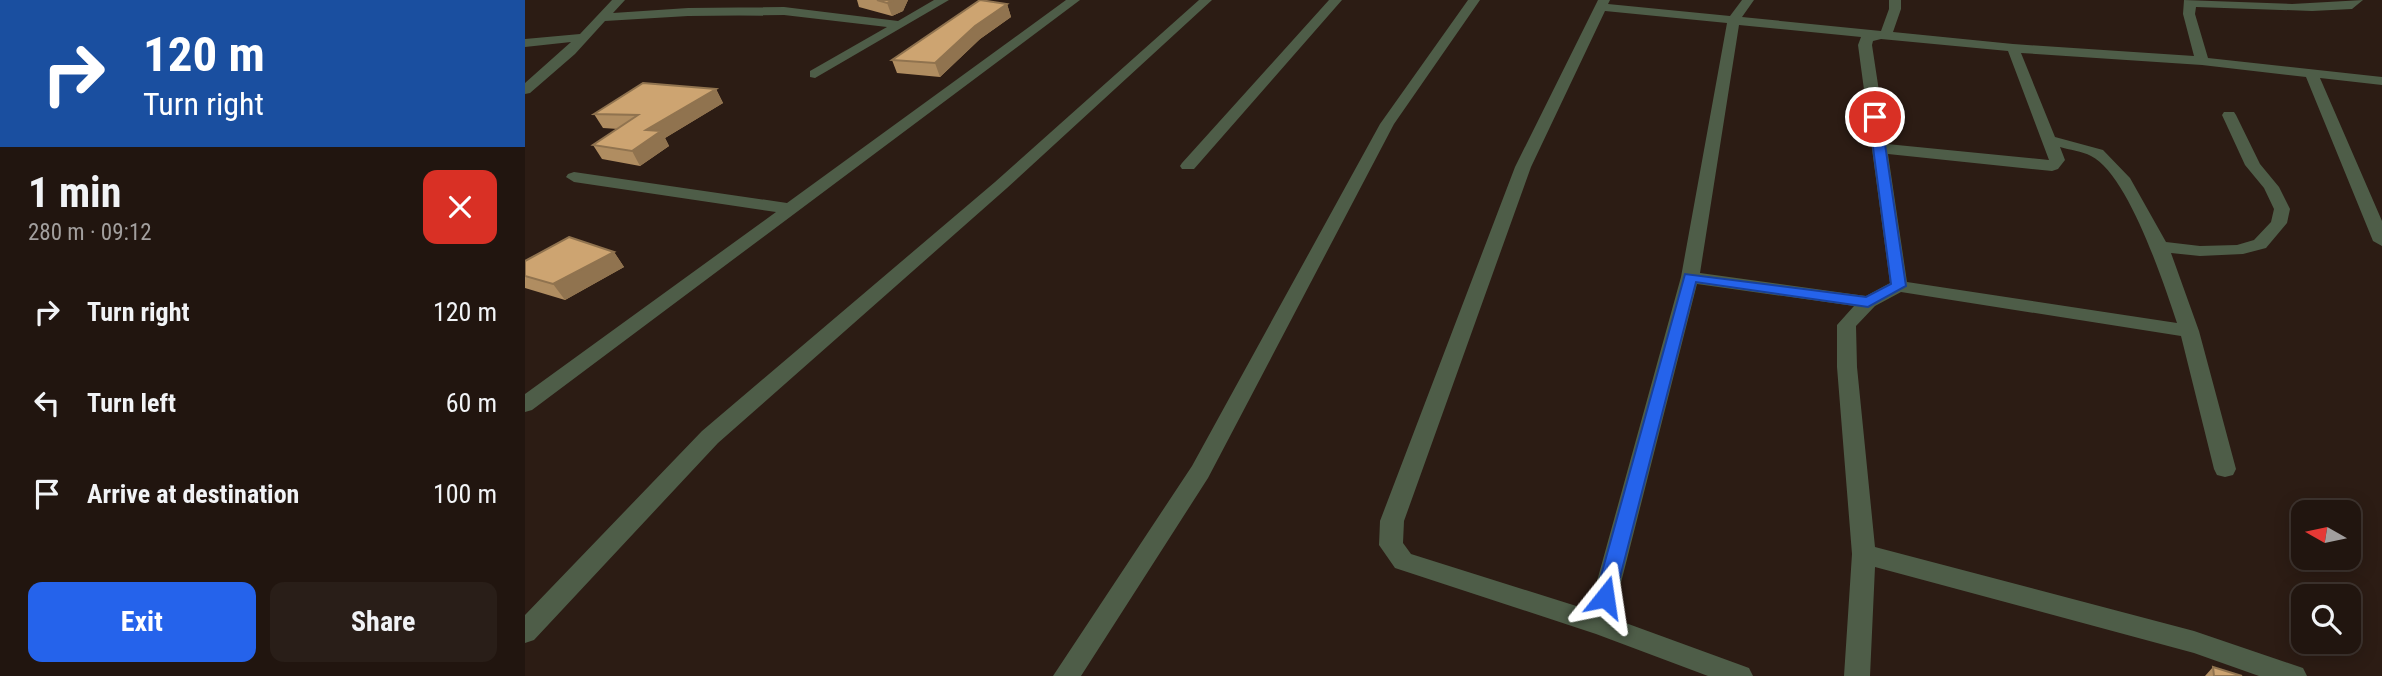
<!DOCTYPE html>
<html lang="en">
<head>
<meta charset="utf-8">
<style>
  :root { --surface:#21150f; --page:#291e18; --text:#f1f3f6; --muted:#a29f9e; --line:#3e342f; --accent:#2563eb }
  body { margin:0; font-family:"Roboto Condensed",sans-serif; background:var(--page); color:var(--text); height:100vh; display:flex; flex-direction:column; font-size:26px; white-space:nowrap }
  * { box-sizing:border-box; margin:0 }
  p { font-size:23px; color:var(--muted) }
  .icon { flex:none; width:38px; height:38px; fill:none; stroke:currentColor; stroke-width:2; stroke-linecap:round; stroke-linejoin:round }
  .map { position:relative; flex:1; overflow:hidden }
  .drawer { display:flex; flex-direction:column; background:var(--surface); width:525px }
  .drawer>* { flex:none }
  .hud { background:#1a4fa0; color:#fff; overflow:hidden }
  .needle { width:46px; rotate:279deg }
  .controls { position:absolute; left:1766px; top:500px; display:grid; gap:14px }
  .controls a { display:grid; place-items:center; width:70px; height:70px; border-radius:14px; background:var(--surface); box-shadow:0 4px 18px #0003,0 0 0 2px var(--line); font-size:35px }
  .pin { position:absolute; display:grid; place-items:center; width:60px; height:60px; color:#fff; margin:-30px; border:4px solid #fff; border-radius:50%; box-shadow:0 2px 7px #0007 }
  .me { position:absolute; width:77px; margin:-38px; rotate:15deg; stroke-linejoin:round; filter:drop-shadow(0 0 5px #0008) }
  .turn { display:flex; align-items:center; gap:24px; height:147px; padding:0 28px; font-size:32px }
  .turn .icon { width:91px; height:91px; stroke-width:2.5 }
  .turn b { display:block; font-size:49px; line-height:60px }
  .round { display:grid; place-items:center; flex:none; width:74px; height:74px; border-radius:14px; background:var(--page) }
  .overview { display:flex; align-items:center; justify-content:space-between; height:119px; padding:0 28px }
  h1 { font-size:42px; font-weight:700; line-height:52px }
  .button { display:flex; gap:14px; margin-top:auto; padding:14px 28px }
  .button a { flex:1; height:80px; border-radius:14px; background:var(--accent); color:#fff; font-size:28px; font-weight:700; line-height:80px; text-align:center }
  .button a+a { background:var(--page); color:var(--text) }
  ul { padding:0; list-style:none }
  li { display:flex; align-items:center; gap:21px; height:91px; padding:0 28px }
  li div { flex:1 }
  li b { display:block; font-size:26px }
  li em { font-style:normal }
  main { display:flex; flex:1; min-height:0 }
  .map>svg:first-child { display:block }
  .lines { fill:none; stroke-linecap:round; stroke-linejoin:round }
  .minor { fill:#4e5d48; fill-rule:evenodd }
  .wall { fill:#b08d61 }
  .shaded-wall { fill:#90734f }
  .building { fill:#cda471; stroke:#90734f; stroke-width:2 }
  .route { fill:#2563eb; stroke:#184099; stroke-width:2 }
</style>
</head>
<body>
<main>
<section class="drawer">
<div class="hud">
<div class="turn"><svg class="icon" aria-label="right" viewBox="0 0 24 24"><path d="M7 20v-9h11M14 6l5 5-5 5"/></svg><div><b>120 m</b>Turn right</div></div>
</div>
<div class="overview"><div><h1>1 min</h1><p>280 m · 09:12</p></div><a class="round" style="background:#d93025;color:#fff"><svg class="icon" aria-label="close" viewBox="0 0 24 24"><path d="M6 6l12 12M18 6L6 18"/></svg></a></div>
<ul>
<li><svg class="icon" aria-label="right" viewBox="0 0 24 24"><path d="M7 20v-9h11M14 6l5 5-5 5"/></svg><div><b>Turn right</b></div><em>120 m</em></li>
<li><svg class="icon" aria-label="left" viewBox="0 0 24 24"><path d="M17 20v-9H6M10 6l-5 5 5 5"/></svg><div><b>Turn left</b></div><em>60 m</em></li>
<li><svg class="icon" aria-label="arrive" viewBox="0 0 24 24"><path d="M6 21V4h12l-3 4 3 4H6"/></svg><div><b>Arrive at destination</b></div><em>100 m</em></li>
</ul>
<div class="button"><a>Exit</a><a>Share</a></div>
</section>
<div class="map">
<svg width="1857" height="676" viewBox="0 0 1857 676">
  <rect width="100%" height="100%" fill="#2c1c14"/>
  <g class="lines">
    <path class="minor" d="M87 0H100L88 13 163 8 259 7 373 21 409 0H424L290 78 285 77V71L362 27 259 15 163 16 80 21 50 54 5 93 0 94V83L46 42 0 47V39L55 34Z
      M541 0H555L7 410 0 412V394L251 212 49 182 41 177 43 174 49 172 262 203Z
      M674 0H687L482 188 193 443 9 640 0 643V615L177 431 470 182Z
      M804 0H817L669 169H657L655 166 657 163Z
      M943 0H955L869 124 683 478 556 676H528L667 466 855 124Z
      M1073 0H1085L1083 4 1205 16 1217 0H1229L1217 17 1356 31 1364 9V0H1376V9L1368 32 1488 44 1669 56 1658 14 1659 0 1767 4 1838 0 1827 9 1787 11 1671 7 1670 14 1683 58 1857 77V85L1795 78 1857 221V246L1848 241 1781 77 1677 65 1496 53 1530 137 1578 150 1605 178 1641 242 1675 246 1712 245 1729 240 1746 222 1749 209 1739 188 1720 165 1697 115 1699 112H1709L1711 115 1735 164 1754 187 1765 209 1762 223 1741 248 1718 254 1675 256 1646 253 1674 331 1711 469 1708 475 1700 477 1692 475 1689 469 1656 336 1376 292 1350 306 1331 326 1332 367 1350 547 1669 631 1778 668 1782 676H1734L1669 653 1350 567 1345 676H1319L1327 554 1312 367V325L1329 306 1172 284 1087 618 1224 668 1228 676H1183L1071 634 870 568 854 545 855 521 990 167ZM1080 11 1202 23 1156 277 1064 610 886 554 878 543 879 521 1006 167ZM1214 25 1336 37 1333 45 1365 283 1341 296 1175 273ZM1356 39 1483 51 1524 160 1362 144 1347 45 1348 41ZM1535 147C1544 150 1557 151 1566 156 1603 174 1639 284 1652 323L1382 282 1363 154 1527 171 1533 169 1540 160Z"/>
  </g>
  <path class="wall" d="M332 0H383L378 11 367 16 334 7Z
    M482 4 486 17 455 39 415 77 372 73 367 60Z
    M191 89 198 103 140 138 144 146 115 166 77 159 68 145 93 129 78 128 69 114Z
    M89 252 99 267 40 300 0 288V261Z
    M1688 667 1717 676H1680Z"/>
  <path class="shaded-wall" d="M368 0H383L378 11 367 16 362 3Z
    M482 4 486 17 455 39 415 77 410 63 450 26Z
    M191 89 198 103 140 138 144 146 115 166 107 151 121 130Z
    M89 252 99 267 40 300 28 284Z"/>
  <path class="building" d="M352 0H368L362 3Z
    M455 0 482 4 450 26 410 63 367 60Z
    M118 83 191 89 121 130 136 131 107 151 68 145 113 115 69 114Z
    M44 237 89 252 28 284 0 276V261Z
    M1688 667 1717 676H1689Z"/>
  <path class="route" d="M1350 113 1356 117 1381 286 1343 307 1171 282 1090 597 1087 604 1080 606 1073 604 1070 597 1160 274 1341 297 1366 284 1344 117Z"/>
</svg>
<div class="controls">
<a><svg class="needle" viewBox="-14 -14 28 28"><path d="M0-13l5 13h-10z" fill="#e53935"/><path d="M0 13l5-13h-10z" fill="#a29f9e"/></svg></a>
<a><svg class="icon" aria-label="search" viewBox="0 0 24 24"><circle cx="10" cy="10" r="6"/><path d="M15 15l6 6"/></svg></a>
</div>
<div class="pin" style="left:1350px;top:117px;background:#d93025"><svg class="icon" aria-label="arrive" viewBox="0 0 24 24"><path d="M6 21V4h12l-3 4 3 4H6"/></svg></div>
<svg class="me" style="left:1080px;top:597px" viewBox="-20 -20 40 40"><path d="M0-17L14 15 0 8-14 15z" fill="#2563eb" stroke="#fff" stroke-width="4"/></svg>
</div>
</main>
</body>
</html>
